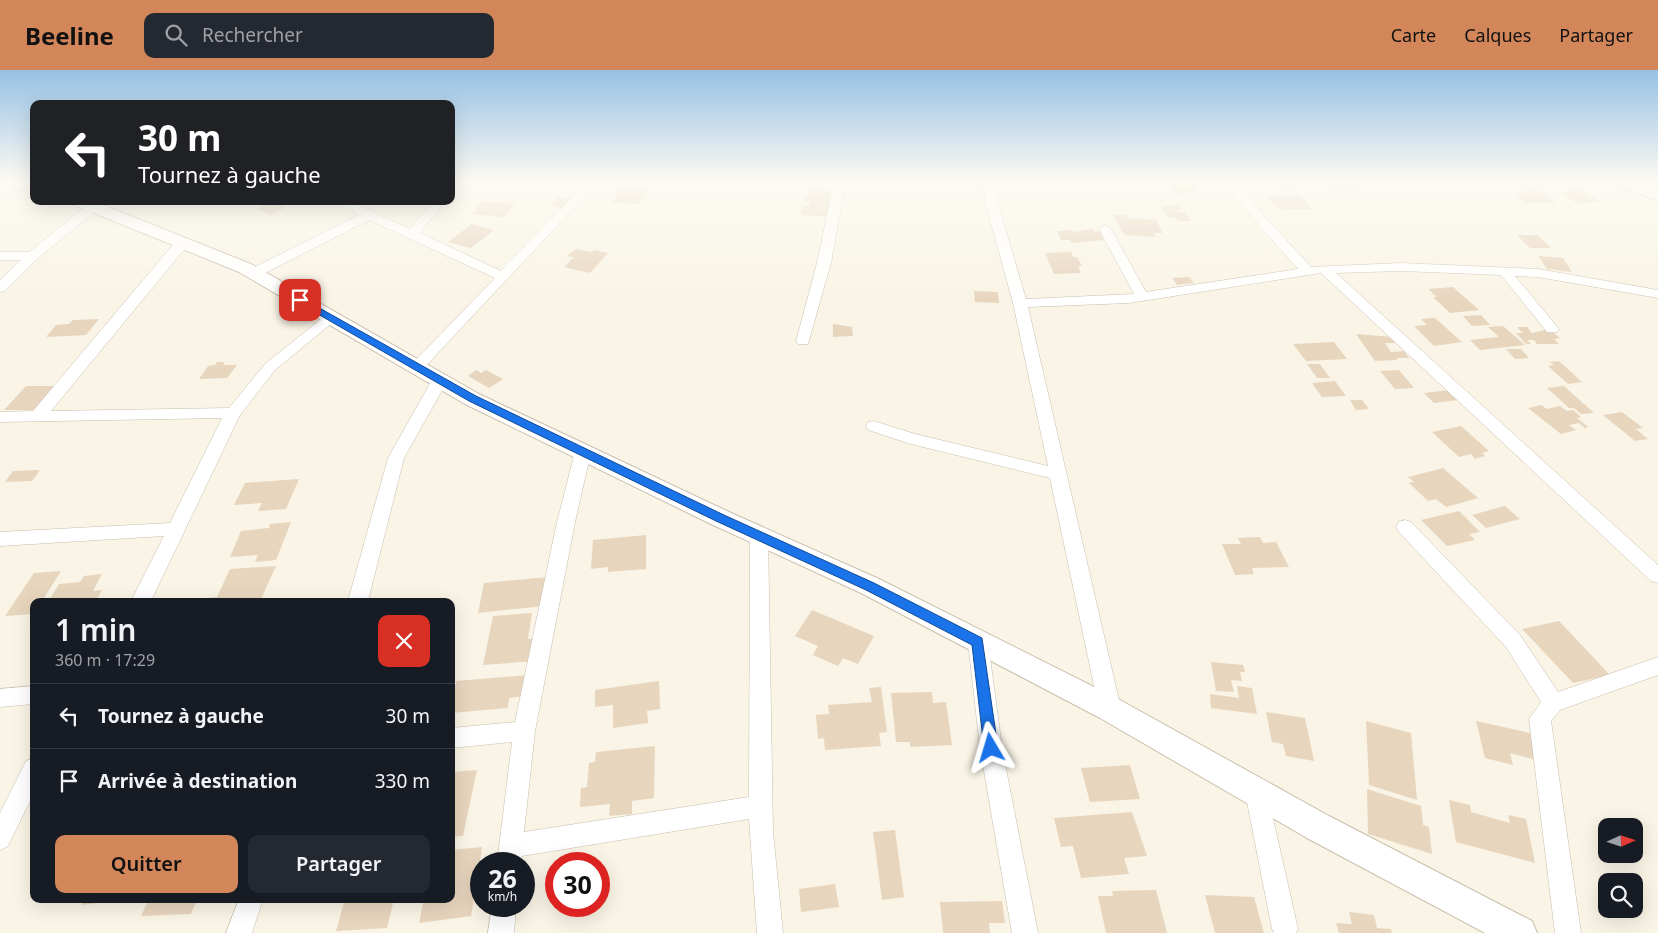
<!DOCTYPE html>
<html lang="fr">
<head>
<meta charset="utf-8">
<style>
  :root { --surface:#171b24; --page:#242831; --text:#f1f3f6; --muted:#9ea1a6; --line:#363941; --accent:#d2865a }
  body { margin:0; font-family:"Noto Sans",sans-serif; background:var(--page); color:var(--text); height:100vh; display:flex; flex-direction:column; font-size:19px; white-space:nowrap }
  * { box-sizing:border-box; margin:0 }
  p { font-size:16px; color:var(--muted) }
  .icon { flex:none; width:28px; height:28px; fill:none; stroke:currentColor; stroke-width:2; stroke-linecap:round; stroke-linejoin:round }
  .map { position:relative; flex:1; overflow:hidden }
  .panel { position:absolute; left:30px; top:528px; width:425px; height:305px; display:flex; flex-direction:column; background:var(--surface); border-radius:10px; box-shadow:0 5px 20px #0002 }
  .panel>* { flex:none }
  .top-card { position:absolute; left:30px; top:30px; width:425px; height:105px; border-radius:10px; box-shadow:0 5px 20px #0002; background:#202124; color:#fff; overflow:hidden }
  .needle { width:32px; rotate:87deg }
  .buttons { position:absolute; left:1598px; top:748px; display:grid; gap:10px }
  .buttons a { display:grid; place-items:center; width:45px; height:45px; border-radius:10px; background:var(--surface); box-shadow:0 5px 20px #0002; font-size:25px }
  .speed { position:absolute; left:470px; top:782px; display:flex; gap:10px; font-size:25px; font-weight:700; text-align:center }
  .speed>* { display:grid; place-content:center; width:65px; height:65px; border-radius:50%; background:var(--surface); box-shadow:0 5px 20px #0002; line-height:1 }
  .speed small { font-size:12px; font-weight:400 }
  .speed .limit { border:8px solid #d22; background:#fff; color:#111 }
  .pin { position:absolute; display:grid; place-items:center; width:42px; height:42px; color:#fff; margin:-21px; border-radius:10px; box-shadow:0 2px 8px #0006 }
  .me { position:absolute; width:55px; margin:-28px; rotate:353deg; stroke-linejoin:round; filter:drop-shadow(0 0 4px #0008) }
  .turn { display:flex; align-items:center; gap:18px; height:105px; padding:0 25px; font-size:22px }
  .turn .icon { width:65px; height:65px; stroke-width:2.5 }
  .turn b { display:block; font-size:35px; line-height:42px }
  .round { display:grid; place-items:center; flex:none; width:52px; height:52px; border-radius:10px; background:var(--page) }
  .head { display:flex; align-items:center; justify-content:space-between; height:85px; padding:0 25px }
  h1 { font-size:30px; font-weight:600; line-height:38px }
  .cta { display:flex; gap:10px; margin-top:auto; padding:10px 25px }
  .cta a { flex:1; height:58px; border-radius:10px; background:var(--accent); color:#111; font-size:20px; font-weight:600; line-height:58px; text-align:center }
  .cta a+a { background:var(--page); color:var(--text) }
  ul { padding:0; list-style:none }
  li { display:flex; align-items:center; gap:15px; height:65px; padding:0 25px; border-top:1px solid var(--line) }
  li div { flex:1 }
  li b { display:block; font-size:19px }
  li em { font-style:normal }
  header { display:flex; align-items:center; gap:30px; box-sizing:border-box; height:70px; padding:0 25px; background:var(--accent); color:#111 }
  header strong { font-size:24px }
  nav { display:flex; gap:28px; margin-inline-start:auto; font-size:18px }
  .search { width:350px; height:45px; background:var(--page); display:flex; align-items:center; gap:12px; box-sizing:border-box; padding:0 18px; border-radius:10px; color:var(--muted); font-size:19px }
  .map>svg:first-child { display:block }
  .building { fill:#e8d5be }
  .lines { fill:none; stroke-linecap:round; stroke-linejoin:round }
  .street-casing { stroke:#c8bdad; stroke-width:1 }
  .secondary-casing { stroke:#cbbeac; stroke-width:2 }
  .street { fill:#fff; fill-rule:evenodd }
  .secondary { fill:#fff; fill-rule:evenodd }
  .route { fill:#1a73e8; stroke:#114b97 }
</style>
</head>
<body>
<header>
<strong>Beeline</strong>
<div class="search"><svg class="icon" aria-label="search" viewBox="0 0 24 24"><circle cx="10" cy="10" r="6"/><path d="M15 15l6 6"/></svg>Rechercher</div>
<nav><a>Carte</a><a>Calques</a><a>Partager</a></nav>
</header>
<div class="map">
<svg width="1658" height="863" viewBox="0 0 1658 863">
  <rect width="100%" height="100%" fill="#f9f4e5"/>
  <path class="building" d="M1166 110H1191L1197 118H1193L1197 123 1175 124Z
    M1276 110H1303L1307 115 1281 116Z
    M1321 110H1356L1363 117 1330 119Z
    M633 116 650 117 639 134 612 132 622 118 631 119Z
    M1537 119 1556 133H1525L1516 126 1523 125 1519 122H1526L1524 120Z
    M1579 119 1600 131 1578 134 1560 123Z
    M811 120 836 121 831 147 800 145 803 135H809L810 131H804L805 124H810Z
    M1300 125 1312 139 1279 140 1267 126Z
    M559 127 571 129 562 138 550 136Z
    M271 131 286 137 271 145 256 139Z
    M483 131 515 134 504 147 472 144Z
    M1179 135 1183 140H1176L1178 143 1185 142 1191 151H1178L1176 148H1169L1161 136Z
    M1114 145H1126L1128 148 1156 150 1163 163H1154L1156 167 1124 165Z
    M472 154 494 160 471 178 448 172Z
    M1093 159 1094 162 1100 161 1105 170 1072 173 1070 170H1061L1057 161 1072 160 1073 162Z
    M1517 165H1538L1551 178H1530Z
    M575 179 592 182 594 180 608 183 590 203 564 197 574 187 567 186Z
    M1071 182 1073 187H1077L1082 196H1078L1081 203 1054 204 1045 183Z
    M1538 186 1563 188 1572 202 1547 199Z
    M1189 207 1194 213 1177 215 1172 208Z
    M1453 217 1479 240 1450 243 1433 227H1437L1428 219Z
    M974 221 998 222 999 233 975 232Z
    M1481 245 1490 255 1472 256 1463 246Z
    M1435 248 1462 272 1434 276 1414 256 1427 255 1421 249Z
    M99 249 86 265 46 267 56 255 69 254 73 250Z
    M833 254 852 257 853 266 833 267Z
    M1503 256 1525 275 1480 280 1470 270 1499 267 1488 257Z
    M1517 257H1527L1532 263 1545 260 1548 263H1554L1560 268 1554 269 1559 274H1537L1534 270H1527L1531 274H1526L1516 263H1523Z
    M1356 264 1392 267 1397 273H1385L1391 282 1404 281 1409 288H1396L1398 290 1375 291Z
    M1334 272 1347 289 1306 291 1293 274Z
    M1506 279H1521L1529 288 1515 289Z
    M1559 291 1582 312 1568 314 1548 296 1554 295 1550 292Z
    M217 292H225L223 295H237L227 308 199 309 208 296 215 295Z
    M1307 294H1320L1330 308H1317Z
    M476 300 481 303 486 300 503 309 489 318 468 306Z
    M1399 300 1414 318 1395 319 1380 301Z
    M1335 311 1346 326 1322 327 1312 313Z
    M26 316H55L34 340H4Z
    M1564 316 1594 343 1581 344 1574 338H1569L1547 318Z
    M1449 320 1459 330 1434 333 1424 323Z
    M1350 330H1362L1369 339 1356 340Z
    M1541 335 1547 339 1560 336 1567 341 1573 340 1581 347 1577 348 1588 357 1585 358 1579 353 1569 355 1576 360 1561 364 1528 338Z
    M1622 342 1643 358 1636 359 1648 369 1635 371 1603 345Z
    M1461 356 1489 381 1482 383 1485 386 1475 389 1471 384 1459 387 1432 362Z
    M1443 398 1478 428 1446 437 1436 429 1428 431 1409 413 1414 412 1408 407Z
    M40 400 32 411 5 412 13 401Z
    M299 409 286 439 258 441 262 433 234 435 245 413Z
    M1505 436 1520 449 1486 458 1472 445Z
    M1459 441 1480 462 1469 464 1475 470 1447 476 1421 450Z
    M291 452 276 490 255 492 258 485 230 487 241 461 269 458 270 454Z
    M646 465V499L608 502V497L591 499 593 470Z
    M1260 467 1263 473 1276 472 1289 497 1252 498 1254 504 1235 505 1222 474H1241L1238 468Z
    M276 496 261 529 205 531 206 528 217 527 230 499Z
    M61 501 42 531H34V544L5 546 34 503Z
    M102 504 93 521 102 520 96 531H49L59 514 80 512 84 506Z
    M548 507 544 536 478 543 484 513Z
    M812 540 874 566 858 594 843 588 838 596 813 585 818 576 795 566Z
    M532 543 528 569 538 568 535 591 483 595 493 546Z
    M1559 551 1610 605 1573 613 1522 559Z
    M1211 592 1243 595 1245 602H1240L1242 611 1231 610 1234 622 1216 621Z
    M530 605 526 626 509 628 508 638 451 643 456 611Z
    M659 611 660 639 647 641 648 653 613 658V635L595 637V620Z
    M1237 616 1252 618 1257 644 1211 638 1210 624 1239 628Z
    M881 617 887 662 879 663 881 676 825 680 824 668 818 669 816 645 829 644 828 635 872 632 869 618Z
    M932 622 933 633 946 632 952 675 910 677V672H896L891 623Z
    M1266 642 1305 648 1314 691 1286 686 1283 674 1272 672Z
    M1366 651 1411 663 1417 730 1369 715Z
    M1476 651 1530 663 1537 690 1510 683 1513 695 1485 688Z
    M655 676 654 728 632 731V744L609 746 610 734 580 737 581 718 587 717 589 693 595 692 596 682Z
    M1130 695 1140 729 1090 732 1081 698Z
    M477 700 463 766 451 767V702Z
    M1367 719 1421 736 1423 755 1429 757 1432 784 1368 764Z
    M1449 730 1470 735 1471 742 1510 753 1508 745 1526 749 1535 793 1456 772Z
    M1132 742 1147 786 1124 788 1129 804 1081 808 1073 776 1061 777 1054 748Z
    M895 760 904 827 882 830 873 762Z
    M482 777 471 846 419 853 424 829H451V780Z
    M835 814 839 837 801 842 799 819Z
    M1156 820 1167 863H1106L1098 826H1113L1112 821Z
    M1205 825 1254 827 1264 863H1215Z
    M84 829H118L117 831 81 835Z
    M149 829H197L191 844 141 846Z
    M345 829H394L387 858 336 861Z
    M1002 831 1005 853H989L990 863H943L940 832Z
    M1349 842 1374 845 1377 858 1391 859 1392 863H1339L1336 853 1352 854Z"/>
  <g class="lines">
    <g class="street-casing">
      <path id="street" d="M451 110H461L455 118 451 119Z
        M588 110H600L422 300H412L409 297 495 208 369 150 259 206 254 207 247 203 249 200 359 145 333 131H349L410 159 433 131H445L420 163 501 201Z
        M755 110C775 110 830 104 844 120L831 193 808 274H798L796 271 817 193 832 122 811 116 760 113Z
        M983 110H995L997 131 1026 229 1134 224 1099 159 1105 155 1111 159 1146 222 1298 199 1219 110H1231L1311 197 1401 193 1538 199 1658 220V228L1538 207 1515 206 1559 259 1557 262H1547L1501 205 1401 201 1336 203 1658 495V513L1651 511 1321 203 1129 233 1028 237 1121 639 1118 646 1110 648 1102 646 1099 639 1050 408 911 374 868 360 866 356 868 352 874 351 915 364 1048 396 1013 233 985 131Z
        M93 133 97 134 99 137 97 140 37 189 5 221 0 222V210L21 190H0V182H29L89 134Z
        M182 169 187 170 188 173 187 176 51 341 229 338 265 294 326 245H336L338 248 275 300 240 345 151 531H131L164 466 0 476V462L170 453 222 348 0 352V342L33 341 177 170Z
        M440 305 445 307 448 310 404 388 368 531H348L388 388 432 310 435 307Z
        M583 376 589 378 591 382 575 452 535 661 524 762 749 727 750 466 753 461 759 459 765 461 768 466 773 762 783 863H757L749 749 522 786 521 794H497L512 672 451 678V658L515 652 557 452 575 382 577 378Z
        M1405 450 1411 452 1520 565 1558 622 1658 587V605L1560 640 1551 651 1581 863H1555L1529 649 1541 632 1506 577 1399 462 1396 457 1399 452Z
        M978 564 985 566 988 572 1002 678 1038 863H1012L980 678 968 572 971 566Z
        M34 616V634L0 637V619Z
        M34 688V723L8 776 0 780V743L26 691Z
        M1256 711 1264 714 1267 722 1298 859 1296 863H1274L1272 859 1245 722 1248 714Z
        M239 829H263L252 863H226Z
        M492 836H516L514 863H488Z"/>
    </g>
    <g class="secondary-casing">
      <path id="secondary" d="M0 110 34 111V121L0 117Z
        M1612 110H1635L1658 120V131L1614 113Z
        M70 131H93L251 194 479 324 729 442 879 509 1120 630 1329 746 1532 851 1537 863H1485L1307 768 1100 648 861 523 711 454 465 334 239 202 72 134Z"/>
    </g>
    <use href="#street" class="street"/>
    <use href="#secondary" class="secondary"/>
  </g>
  <linearGradient id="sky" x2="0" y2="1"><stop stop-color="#96c1e4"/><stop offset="0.48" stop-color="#fcfaf3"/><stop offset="1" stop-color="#fcfaf3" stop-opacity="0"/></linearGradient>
  <rect width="1658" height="231" fill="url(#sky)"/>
  <path class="route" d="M300 227 476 326 724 445 874 513 982 568 998 678 996 682 991 684 986 682 984 678 972 575 866 520 716 451 469 331 297 232V228Z"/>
</svg>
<div class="buttons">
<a><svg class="needle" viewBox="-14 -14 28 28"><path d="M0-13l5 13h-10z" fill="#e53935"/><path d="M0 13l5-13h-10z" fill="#9ea1a6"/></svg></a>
<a><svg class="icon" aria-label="search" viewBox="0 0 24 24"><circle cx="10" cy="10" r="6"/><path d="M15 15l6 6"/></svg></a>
</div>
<div class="speed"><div>26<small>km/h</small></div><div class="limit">30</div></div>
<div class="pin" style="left:300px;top:230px;background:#d93025"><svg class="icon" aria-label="arrive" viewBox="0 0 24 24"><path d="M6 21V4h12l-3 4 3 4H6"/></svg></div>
<svg class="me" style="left:991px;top:678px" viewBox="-20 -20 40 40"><path d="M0-17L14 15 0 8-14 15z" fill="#1a73e8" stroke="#fff" stroke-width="4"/></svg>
<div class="top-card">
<div class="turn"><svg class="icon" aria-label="left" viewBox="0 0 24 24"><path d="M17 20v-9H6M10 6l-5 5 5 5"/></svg><div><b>30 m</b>Tournez à gauche</div></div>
</div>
<section class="panel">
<div class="head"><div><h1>1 min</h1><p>360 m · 17:29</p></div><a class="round" style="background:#d93025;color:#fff"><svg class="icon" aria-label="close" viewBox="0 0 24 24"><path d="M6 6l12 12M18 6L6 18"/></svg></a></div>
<ul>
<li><svg class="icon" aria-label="left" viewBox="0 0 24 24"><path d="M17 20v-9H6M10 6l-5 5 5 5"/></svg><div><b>Tournez à gauche</b></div><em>30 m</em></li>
<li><svg class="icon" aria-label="arrive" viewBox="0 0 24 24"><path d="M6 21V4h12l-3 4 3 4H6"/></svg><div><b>Arrivée à destination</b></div><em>330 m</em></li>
</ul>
<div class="cta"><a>Quitter</a><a>Partager</a></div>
</section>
</div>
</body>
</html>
